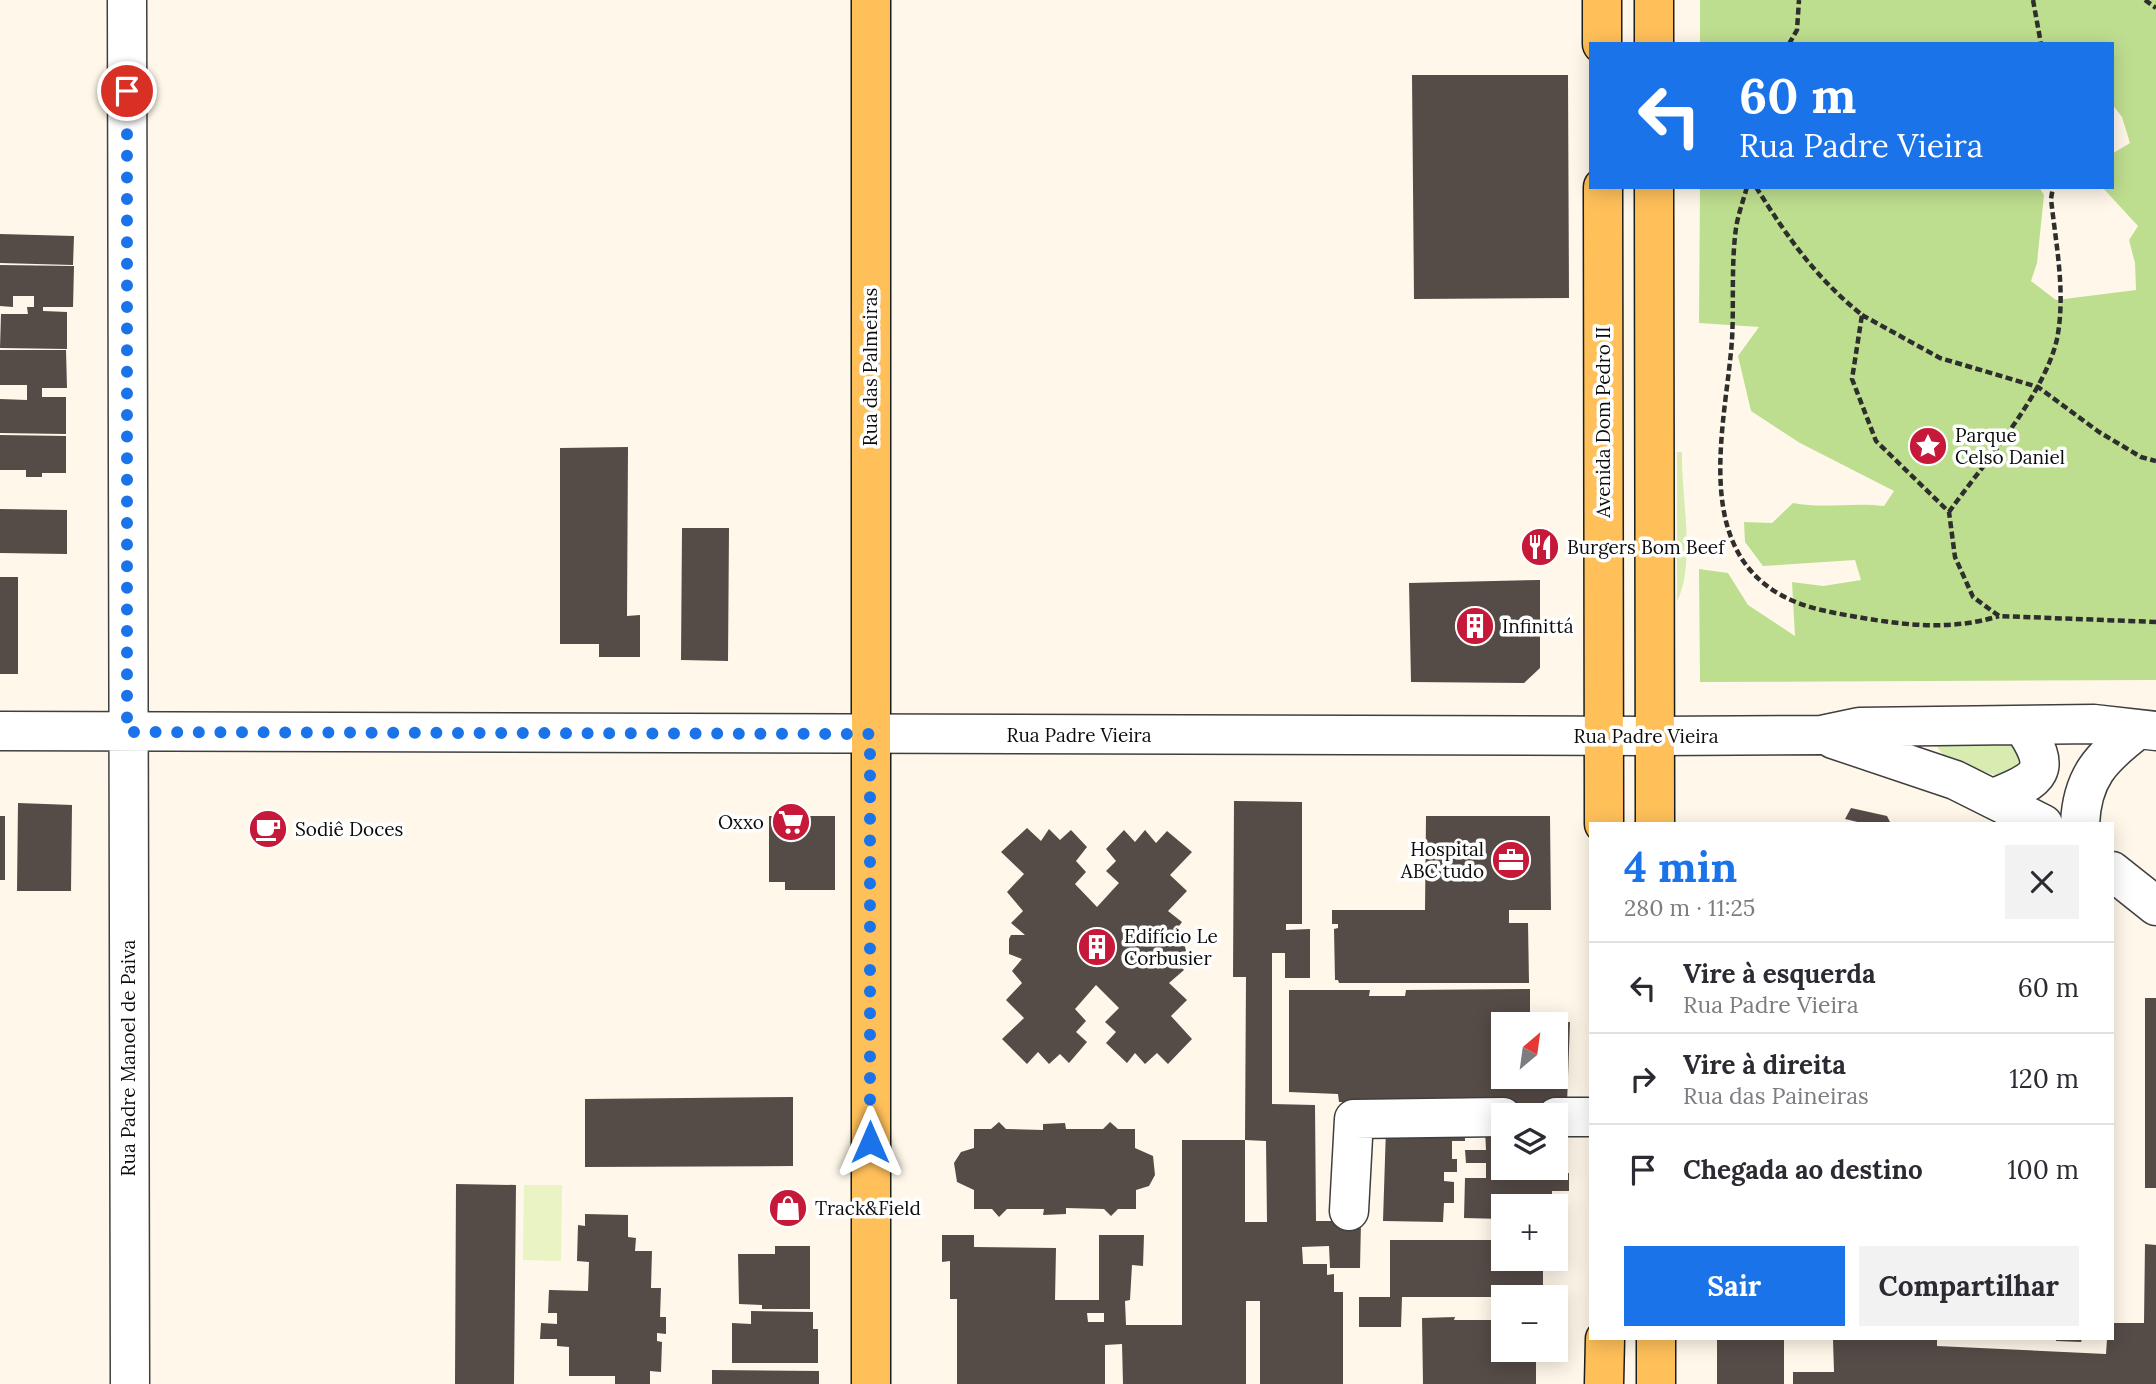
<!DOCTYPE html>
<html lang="pt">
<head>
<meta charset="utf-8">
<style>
  :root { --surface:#fff; --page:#f2f2f3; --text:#2b2b33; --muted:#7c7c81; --line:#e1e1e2; --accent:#1a73e8 }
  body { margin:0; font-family:Lora,serif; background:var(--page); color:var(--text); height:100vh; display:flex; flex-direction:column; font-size:26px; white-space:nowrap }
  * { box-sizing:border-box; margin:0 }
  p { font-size:23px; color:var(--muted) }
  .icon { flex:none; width:38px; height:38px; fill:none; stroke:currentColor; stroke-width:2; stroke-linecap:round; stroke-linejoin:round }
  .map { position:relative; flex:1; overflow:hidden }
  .drawer { position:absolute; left:1589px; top:822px; width:525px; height:518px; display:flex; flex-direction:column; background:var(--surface); border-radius:0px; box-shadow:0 4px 18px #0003 }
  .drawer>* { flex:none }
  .guide { position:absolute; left:1589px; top:42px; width:525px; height:147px; border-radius:0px; box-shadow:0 4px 18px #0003; background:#1a73e8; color:#fff; overflow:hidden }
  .needle { width:46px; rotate:29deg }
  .fabs { position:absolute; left:1491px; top:1012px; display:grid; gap:14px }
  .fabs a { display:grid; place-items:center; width:77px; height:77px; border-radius:0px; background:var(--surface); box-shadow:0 4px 18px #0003; font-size:35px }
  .pin { position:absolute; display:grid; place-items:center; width:60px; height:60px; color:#fff; margin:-30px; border:4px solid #fff; border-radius:50%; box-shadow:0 2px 7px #0007 }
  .me { position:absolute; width:77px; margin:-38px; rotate:0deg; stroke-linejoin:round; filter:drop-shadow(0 0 5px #0008) }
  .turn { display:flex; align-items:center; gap:24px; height:147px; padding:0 35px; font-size:32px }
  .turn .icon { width:91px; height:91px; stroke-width:2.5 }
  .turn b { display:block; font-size:49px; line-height:60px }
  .round { display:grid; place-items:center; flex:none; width:74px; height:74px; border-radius:0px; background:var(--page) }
  .headline { display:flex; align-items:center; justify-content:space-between; height:119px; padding:0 35px }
  h1 { font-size:42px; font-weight:800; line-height:52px; color:var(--accent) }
  .action { display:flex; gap:14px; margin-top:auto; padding:14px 35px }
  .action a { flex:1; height:80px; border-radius:0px; background:var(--accent); color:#fff; font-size:28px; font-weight:800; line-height:80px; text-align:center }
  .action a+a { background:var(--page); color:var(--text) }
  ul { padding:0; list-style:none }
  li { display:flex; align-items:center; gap:21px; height:91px; padding:0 35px; border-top:2px solid var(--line) }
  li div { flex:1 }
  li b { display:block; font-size:26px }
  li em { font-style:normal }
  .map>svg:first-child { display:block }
  .green { fill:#d8ecb1 }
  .forest { fill:#bede8f }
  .pitch { fill:#e9f3c3 }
  .building { fill:#554b47; fill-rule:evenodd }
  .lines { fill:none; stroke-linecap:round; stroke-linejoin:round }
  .minor-casing { stroke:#3f3f3f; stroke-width:41 }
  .major-casing { stroke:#1d1d1d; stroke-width:41 }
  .path { stroke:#2e2e2e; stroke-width:4.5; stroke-dasharray:7 3.5; stroke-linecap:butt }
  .minor { stroke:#fff; stroke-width:38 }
  .major { stroke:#ffc05a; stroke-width:38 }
  .route { stroke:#1a73e8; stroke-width:12; stroke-dasharray:0 21.6 }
  .labels { text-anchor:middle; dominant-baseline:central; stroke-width:7; stroke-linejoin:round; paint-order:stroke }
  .street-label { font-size:19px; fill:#0c0c0c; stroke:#fff }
  .poi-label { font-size:19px; fill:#0c0c0c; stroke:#fff; text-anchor:start }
</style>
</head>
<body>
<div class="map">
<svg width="2156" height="1384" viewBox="0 0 2156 1384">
  <rect width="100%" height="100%" fill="#fff8ea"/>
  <path class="green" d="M1677 452H1682C1681 493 1696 566 1677 601Z
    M2012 737 2029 753 2012 781 1945 758 1936 745Z"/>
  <path class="forest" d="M1700 0H2156V680L1700 682 1699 569 1728 573 1748 605 1795 636 1792 582 1823 586 1861 580 1855 560 1763 566 1745 542 1744 522 1772 523 1793 503C1824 509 1853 502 1884 506L1894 491 1800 443 1751 411 1738 356 1759 327 1699 323 1700 187H2039L2044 195 2037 263 2031 281 2056 300 2136 290 2135 263 2129 240 2138 226 2102 187H2112V154L2130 143 2122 117 2112 104V44H1700Z"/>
  <path class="pitch" d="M524 1185H562L561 1261 523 1260Z"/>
  <path class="building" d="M1412 75H1568L1569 298 1414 299Z
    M0 234 74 236 73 265 0 263Z
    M0 265 74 266 73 307H43V311L67 312V349L0 348 1 314H28L27 307H34V296H13V307L0 306Z
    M0 350H66L67 388H42V397H66V434L0 433V399L27 400V385H0Z
    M0 435 66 436V473H42V477H26V470H0Z
    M628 447 627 616 640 615V657H599V644H560V448Z
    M0 509 67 510V554L0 553Z
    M682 528H729L728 661 681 660Z
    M0 577H18V674H0Z
    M1540 580V668L1524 683 1411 682 1409 583Z
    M1234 801 1302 802V924H1286V930L1310 929V978H1285V953H1272V1104L1315 1105 1316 1221H1361L1360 1268H1330L1329 1246 1302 1247 1303 1264H1327V1275L1334 1274V1292H1343V1384H1260V1301H1246V1384H1123L1122 1344 1105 1345V1384H957V1299H950V1261L942 1262V1235H974V1247L1056 1248 1055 1300H1099V1235H1144L1143 1266 1132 1265 1130 1300 1125 1301 1126 1325H1182V1140H1245L1246 977H1233ZM1245 1140 1266 1141 1267 1222H1245ZM1087 1313H1104V1322H1088Z
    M18 803 72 805 71 891H17Z
    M1851 808 1887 816 1891 824H1866L1845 819Z
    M0 816H5V880H0Z
    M769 816H835V890H785V882H769Z
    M1426 816H1550L1551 910H1509V923H1528L1529 983H1339L1338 980H1335L1334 929 1338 928V924H1332V910H1425Z
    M1027 828 1041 841 1049 829 1060 840 1071 830 1087 847 1076 861 1086 872 1075 884 1097 907 1119 883 1106 871 1116 861 1106 849 1124 830 1135 842 1145 830 1156 843 1167 831 1192 852 1170 875 1187 891 1168 911 1182 922 1173 934 1183 938 1186 951 1181 956 1172 957 1184 970 1169 983 1187 1000 1171 1016 1192 1039 1168 1064 1157 1053 1145 1064 1135 1053 1127 1063 1106 1043 1116 1032 1105 1022 1119 1008 1096 985 1075 1009 1086 1021 1076 1032 1087 1042 1069 1063 1060 1054 1049 1064 1038 1052 1027 1064 1002 1039 1024 1018 1006 1000 1022 983 1012 971 1022 959 1009 954V939L1011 935H1025L1011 923 1023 911 1007 892 1024 874 1001 852Z
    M1530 989V1024H1503V1076H1556V1023L1570 1022 1567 1104 1339 1102 1338 1094 1289 1092V990H1370L1369 996H1405L1406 990Z
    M2145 998H2156V1188H2145Z
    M793 1097V1166L585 1167V1099Z
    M999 1122 1006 1129 1043 1130V1124L1065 1123 1066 1129H1103L1110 1122 1118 1129H1135V1148L1153 1156 1155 1175 1149 1186 1136 1190V1209H1118L1111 1216 1104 1209 1066 1208V1214L1043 1215 1044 1209H1007L999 1217 992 1209H974V1190L957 1182 954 1163 961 1152 974 1148V1129H991Z
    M1386 1128 1465 1132V1141H1452V1159H1457V1172H1444V1181L1454 1182V1203H1444L1443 1222 1383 1221Z
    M1485 1128H1503V1167H1549V1173H1569V1191H1552V1203L1567 1204V1220H1556V1206H1503V1219L1464 1218 1465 1178H1486V1163H1466L1465 1150H1486Z
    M1556 1143H1568V1161H1556Z
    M456 1184 516 1185 514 1384H455Z
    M585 1214 628 1215V1237L636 1238 635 1251H652L651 1288H661L660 1317H666V1334L657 1333V1341L662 1342 661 1372 650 1371V1384H615V1376H569V1347L557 1346V1339H540L541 1323 557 1324V1313H548L549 1290 588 1291 589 1262 577 1261 578 1225 585 1226Z
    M1390 1240H1503V1258H1543V1297H1402L1401 1327H1359V1297H1390Z
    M2145 1244 2156 1245V1384H1793V1372H1834L1833 1339H1937V1346L2106 1354 2107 1339H2112V1323H2144Z
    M775 1246H810V1309H762V1305L739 1304 738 1254H775Z
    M751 1311 813 1312V1329H818V1363H732V1323L751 1324Z
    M1455 1317 1454 1320H1503V1349H1536V1384H1423L1422 1318Z
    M1717 1339H1784V1384H1717Z
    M2056 1339H2082L2081 1342 2056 1341Z
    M712 1370 819 1371V1384H712Z"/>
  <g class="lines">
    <g class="minor-casing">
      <path id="minor" d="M127 0 130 1384
        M0 731 1654 736 1821 735 1859 727 2094 724 2156 731
        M1833 739 1955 780 2043 824
        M1994 798C2041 779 2054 771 2022 725
        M2080 824C2082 777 2101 758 2136 731
        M2112 871 2156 906
        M1556 1117H1591
        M1349 1211 1354 1119 1503 1117"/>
    </g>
    <g class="major-casing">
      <path id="major" d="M871 0V1384
        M1602 0V44
        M1654 44V0
        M1603 187 1604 824
        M1654 187 1655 824
        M1656 1339V1384
        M1604 1384 1605 1339"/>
    </g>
    <path class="path" d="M2033 0 2041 44
      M2145 0 2156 8
      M1789 44 1797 30 1799 0
      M1747 187C1743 201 1738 215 1736 228 1731 265 1734 303 1732 340 1726 422 1691 545 1781 595 1806 609 1835 613 1863 618 1910 626 1954 630 1999 616
      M1756 187C1788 238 1815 277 1862 315L1852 379 1876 441 1949 512 1955 557 1973 597 1999 616 2156 622
      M1862 315 1940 358 2038 387 2099 432 2141 457 2156 461
      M1949 512C1983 464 2044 396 2057 339 2066 293 2056 245 2051 199L2053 187"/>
    <use href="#minor" class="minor"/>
    <use href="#major" class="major"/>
  </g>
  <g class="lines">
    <path class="route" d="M127 91V732L870 734V1142"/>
  </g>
  <defs>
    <g id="sight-disc" transform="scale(2.0125)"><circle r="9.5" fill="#c6193a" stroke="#fff"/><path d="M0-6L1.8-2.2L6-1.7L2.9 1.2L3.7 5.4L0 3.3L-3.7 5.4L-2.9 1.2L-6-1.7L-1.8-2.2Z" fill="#fff"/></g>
    <g id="restaurant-disc" transform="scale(2.0125)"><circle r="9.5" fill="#c6193a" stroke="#fff"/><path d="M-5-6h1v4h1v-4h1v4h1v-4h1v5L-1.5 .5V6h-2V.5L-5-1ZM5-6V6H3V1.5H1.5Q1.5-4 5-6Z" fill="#fff"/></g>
    <g id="building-disc" transform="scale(2.0125)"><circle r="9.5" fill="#c6193a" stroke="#fff"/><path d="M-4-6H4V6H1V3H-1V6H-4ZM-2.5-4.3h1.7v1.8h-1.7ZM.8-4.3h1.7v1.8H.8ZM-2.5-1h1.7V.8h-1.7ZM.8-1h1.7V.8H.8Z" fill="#fff"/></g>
    <g id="supermarket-disc" transform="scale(2.0125)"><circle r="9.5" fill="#c6193a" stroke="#fff"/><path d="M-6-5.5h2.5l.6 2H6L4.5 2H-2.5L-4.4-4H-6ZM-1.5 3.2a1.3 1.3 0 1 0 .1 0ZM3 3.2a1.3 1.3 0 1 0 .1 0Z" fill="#fff"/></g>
    <g id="cafe-disc" transform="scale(2.0125)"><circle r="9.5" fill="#c6193a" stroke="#fff"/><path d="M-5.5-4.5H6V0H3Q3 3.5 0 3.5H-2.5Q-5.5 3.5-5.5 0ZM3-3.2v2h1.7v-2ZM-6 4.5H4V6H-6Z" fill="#fff"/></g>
    <g id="office-disc" transform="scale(2.0125)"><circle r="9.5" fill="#c6193a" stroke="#fff"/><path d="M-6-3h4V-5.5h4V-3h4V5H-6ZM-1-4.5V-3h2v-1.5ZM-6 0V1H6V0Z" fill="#fff"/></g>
    <g id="shop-disc" transform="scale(2.0125)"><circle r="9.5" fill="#c6193a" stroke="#fff"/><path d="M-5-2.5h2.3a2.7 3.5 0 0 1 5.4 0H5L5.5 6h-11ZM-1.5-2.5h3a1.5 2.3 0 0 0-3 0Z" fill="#fff"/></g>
  </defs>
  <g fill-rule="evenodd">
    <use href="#sight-disc" x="1928" y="446"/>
    <use href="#restaurant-disc" x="1540" y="547"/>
    <use href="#building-disc" x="1475" y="626"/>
    <use href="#supermarket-disc" x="791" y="822"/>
    <use href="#cafe-disc" x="268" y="829"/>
    <use href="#office-disc" x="1511" y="860"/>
    <use href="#building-disc" x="1097" y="947"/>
    <use href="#shop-disc" x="788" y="1208"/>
  </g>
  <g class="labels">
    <g class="street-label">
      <text transform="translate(870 367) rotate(-90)">Rua das Palmeiras</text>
      <text transform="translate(1603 422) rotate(-90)">Avenida Dom Pedro II</text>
      <text x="1079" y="735">Rua Padre Vieira</text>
      <text x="1646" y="736">Rua Padre Vieira</text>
      <text transform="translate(128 1058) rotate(-90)">Rua Padre Manoel de Paiva</text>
    </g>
    <g class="poi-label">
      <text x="1955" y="435">Parque<tspan x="1955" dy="22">Celso Daniel</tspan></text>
      <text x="1567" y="547">Burgers Bom Beef</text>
      <text x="1502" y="626">Infinittá</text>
      <text x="764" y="822" text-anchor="end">Oxxo</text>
      <text x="295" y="829">Sodiê Doces</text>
      <text x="1484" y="849" text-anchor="end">Hospital<tspan x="1484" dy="22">ABC tudo</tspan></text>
      <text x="1124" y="936">Edifício Le<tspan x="1124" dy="22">Corbusier</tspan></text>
      <text x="815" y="1208">Track&amp;Field</text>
    </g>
  </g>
</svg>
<div class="fabs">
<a><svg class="needle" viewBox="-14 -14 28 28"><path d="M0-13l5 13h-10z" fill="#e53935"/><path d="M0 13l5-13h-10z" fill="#7c7c81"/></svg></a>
<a><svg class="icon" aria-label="layers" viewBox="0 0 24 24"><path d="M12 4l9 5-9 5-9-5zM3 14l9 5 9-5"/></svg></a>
<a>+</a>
<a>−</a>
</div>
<div class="pin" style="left:127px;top:91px;background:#d93025"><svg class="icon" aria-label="arrive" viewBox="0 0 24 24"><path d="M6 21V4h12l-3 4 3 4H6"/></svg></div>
<svg class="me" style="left:870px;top:1142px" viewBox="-20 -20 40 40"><path d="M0-17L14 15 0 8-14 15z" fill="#1a73e8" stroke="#fff" stroke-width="4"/></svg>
<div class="guide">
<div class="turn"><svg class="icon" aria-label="left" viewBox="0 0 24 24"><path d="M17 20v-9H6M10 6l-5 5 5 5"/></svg><div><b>60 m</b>Rua Padre Vieira</div></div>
</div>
<section class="drawer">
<div class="headline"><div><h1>4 min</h1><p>280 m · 11:25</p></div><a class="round"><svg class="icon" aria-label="close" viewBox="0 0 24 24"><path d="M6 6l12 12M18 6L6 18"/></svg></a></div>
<ul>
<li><svg class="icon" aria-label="left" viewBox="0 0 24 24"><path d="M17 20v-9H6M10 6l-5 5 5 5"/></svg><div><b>Vire à esquerda</b><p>Rua Padre Vieira</p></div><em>60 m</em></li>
<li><svg class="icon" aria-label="right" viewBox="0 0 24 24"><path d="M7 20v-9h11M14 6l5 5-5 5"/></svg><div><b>Vire à direita</b><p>Rua das Paineiras</p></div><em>120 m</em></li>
<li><svg class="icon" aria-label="arrive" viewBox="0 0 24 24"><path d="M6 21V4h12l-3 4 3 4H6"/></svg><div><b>Chegada ao destino</b></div><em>100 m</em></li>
</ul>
<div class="action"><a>Sair</a><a>Compartilhar</a></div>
</section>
</div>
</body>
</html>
